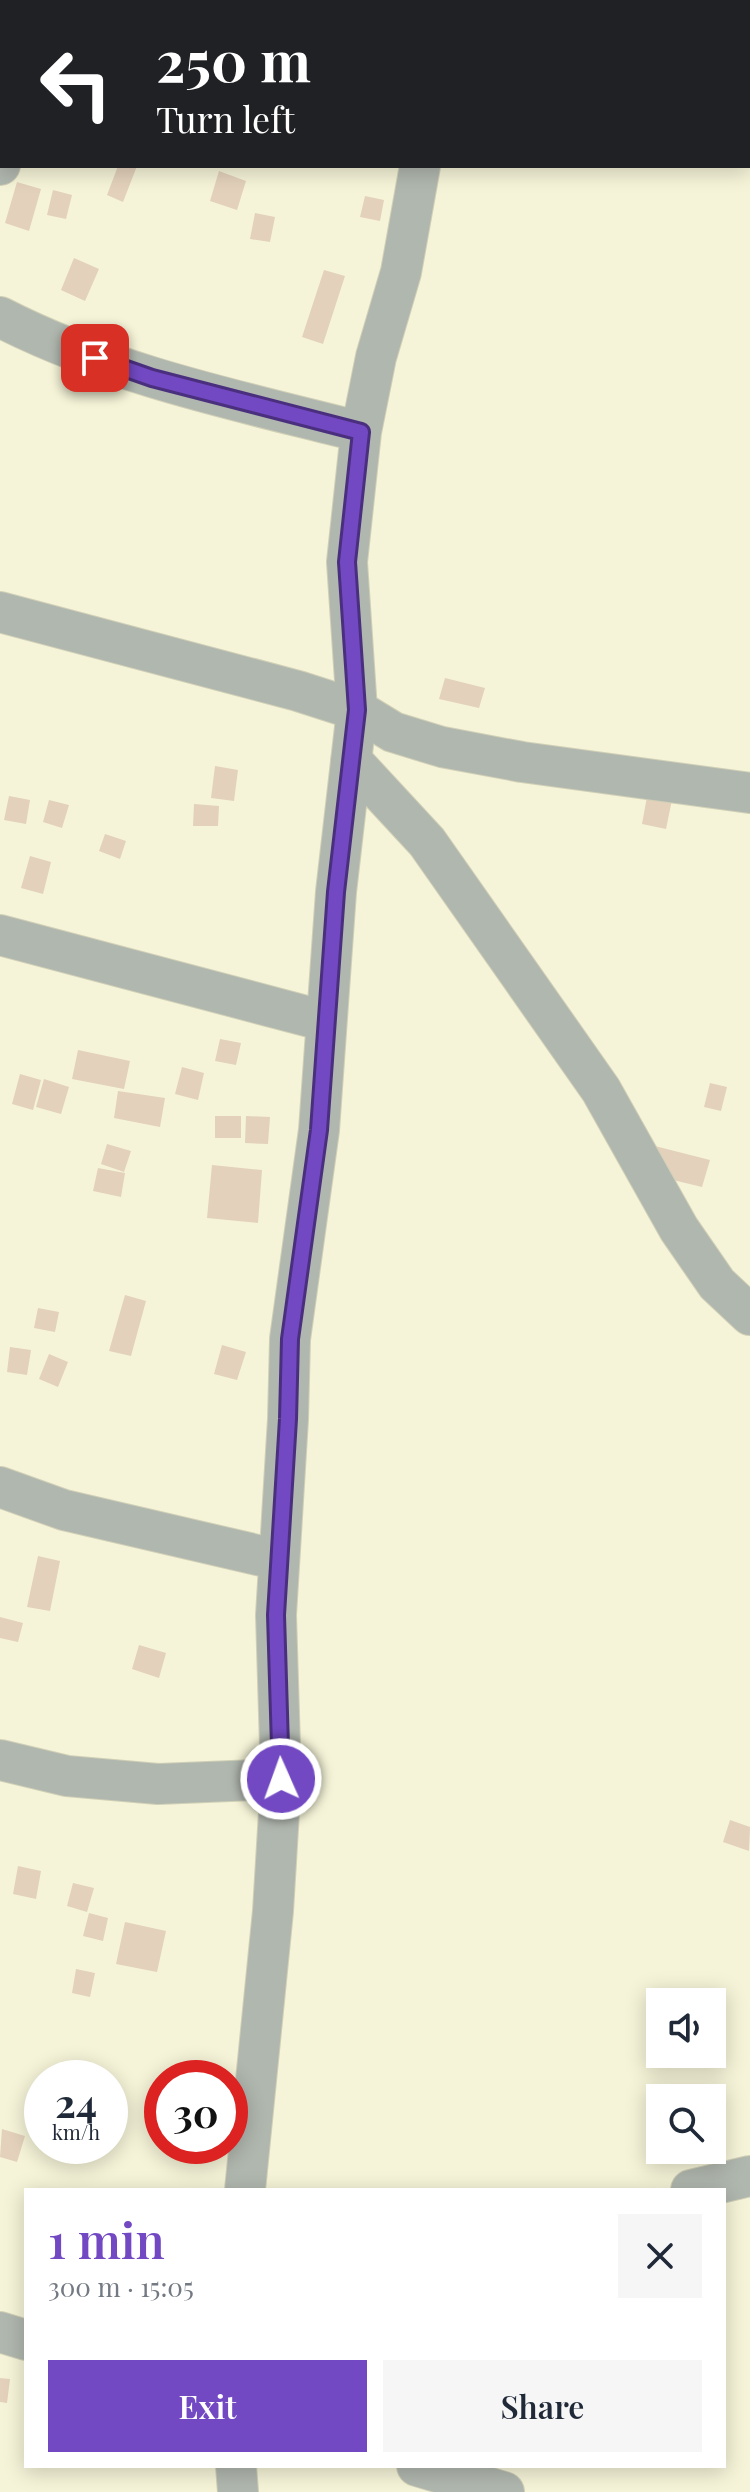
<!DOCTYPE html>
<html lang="en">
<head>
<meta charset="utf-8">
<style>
  :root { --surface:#fff; --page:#f6f6f7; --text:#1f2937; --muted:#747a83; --accent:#7249c2 }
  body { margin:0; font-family:"Playfair Display",serif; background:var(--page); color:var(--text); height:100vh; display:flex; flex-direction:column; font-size:30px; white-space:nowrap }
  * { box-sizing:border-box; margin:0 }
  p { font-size:26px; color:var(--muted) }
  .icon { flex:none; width:44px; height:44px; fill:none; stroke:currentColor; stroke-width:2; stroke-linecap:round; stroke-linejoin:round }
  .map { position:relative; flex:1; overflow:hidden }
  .details { position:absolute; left:24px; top:2188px; width:702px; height:280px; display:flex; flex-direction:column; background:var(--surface); border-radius:0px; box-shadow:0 4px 20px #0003 }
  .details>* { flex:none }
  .guide { position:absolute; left:0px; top:0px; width:750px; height:168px; box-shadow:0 4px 20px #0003; background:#202124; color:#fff; overflow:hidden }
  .controls { position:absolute; left:646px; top:1988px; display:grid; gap:16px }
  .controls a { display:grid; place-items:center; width:80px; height:80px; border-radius:0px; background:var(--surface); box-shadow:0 4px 20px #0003; font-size:40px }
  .speed { position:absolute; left:24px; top:2060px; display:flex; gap:16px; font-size:40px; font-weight:700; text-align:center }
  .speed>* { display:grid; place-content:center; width:104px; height:104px; border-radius:50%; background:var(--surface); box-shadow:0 4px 20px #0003; line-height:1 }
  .speed small { font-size:20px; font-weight:400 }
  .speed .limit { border:12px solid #d22; background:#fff; color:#111 }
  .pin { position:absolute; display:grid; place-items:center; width:68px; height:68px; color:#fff; margin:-34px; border-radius:16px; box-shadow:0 4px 12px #0006 }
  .me { position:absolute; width:88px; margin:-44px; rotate:358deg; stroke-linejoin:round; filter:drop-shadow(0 0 6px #0008) }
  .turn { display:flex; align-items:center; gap:28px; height:168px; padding:0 24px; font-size:36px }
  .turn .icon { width:104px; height:104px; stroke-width:2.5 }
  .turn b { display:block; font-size:56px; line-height:68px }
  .round { display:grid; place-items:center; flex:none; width:84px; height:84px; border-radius:0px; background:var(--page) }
  .overview { display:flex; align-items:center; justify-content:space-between; height:136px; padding:0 24px }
  h1 { font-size:48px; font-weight:600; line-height:60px; color:var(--accent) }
  .primary-button { display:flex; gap:16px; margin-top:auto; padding:16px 24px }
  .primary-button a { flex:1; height:92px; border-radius:0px; background:var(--accent); color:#fff; font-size:32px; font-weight:600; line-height:92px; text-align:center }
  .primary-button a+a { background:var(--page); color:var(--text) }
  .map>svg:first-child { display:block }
  .building { fill:#e3d1bb }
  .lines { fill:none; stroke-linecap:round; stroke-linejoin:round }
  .street-casing { stroke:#d1d0b7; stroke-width:42 }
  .street { stroke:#b0b7ae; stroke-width:40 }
  .route-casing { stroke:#4a2f7e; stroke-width:20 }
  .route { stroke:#7249c2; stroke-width:14 }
</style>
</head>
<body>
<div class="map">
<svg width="750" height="2492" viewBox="0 0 750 2492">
  <rect width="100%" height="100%" fill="#f5f4d8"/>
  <path class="building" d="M118 166H137L123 202 107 195Z
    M219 171 246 181 237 210 210 201Z
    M17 182 41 189 29 231 5 223Z
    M53 190 72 195 66 219 47 215Z
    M365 196 384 200 380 221 360 217Z
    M255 213 275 217 270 242 250 239Z
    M74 258 99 269 85 301 61 290Z
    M324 270 345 276 323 344 302 337Z
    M445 678 485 688 479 708 439 699Z
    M215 766 238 770 234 801 211 798Z
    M650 780 675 785 666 829 642 824Z
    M9 796 30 800 26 824 4 820Z
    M49 800 69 805 62 828 43 822Z
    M194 804 219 806 218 826H193Z
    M105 834 126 841 120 859 99 851Z
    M30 856 51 862 43 894 21 888Z
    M220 1039 241 1043 236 1065 215 1061Z
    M78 1050 130 1061 124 1089 72 1079Z
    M182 1067 204 1073 198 1100 175 1094Z
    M20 1074 41 1080 33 1110 12 1104Z
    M44 1079 69 1087 61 1114 36 1107Z
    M710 1083 727 1087 721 1111 704 1107Z
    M118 1091 165 1098 160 1127 114 1118Z
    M215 1116H241V1138H215Z
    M246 1116 270 1117 268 1144 245 1143Z
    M107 1144 131 1151 124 1172 101 1164Z
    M647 1144 710 1160 702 1187 640 1172Z
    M212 1165 262 1170 258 1223 207 1218Z
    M98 1168 125 1173 121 1197 93 1191Z
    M125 1295 146 1301 131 1356 109 1351Z
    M38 1308 59 1312 55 1332 34 1328Z
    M222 1345 246 1352 237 1380 214 1374Z
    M10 1347 31 1350 27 1375 7 1372Z
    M49 1354 68 1362 58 1387 39 1379Z
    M38 1556 60 1561 50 1611 27 1607Z
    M0 1617 23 1623 18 1642 0 1638Z
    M139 1645 166 1653 159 1678 132 1669Z
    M730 1820 750 1827 749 1851 723 1842Z
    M18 1866 41 1871 36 1899 13 1894Z
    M73 1883 94 1888 87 1912 67 1906Z
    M89 1913 108 1918 103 1941 83 1936Z
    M125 1922 166 1931 157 1972 116 1964Z
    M76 1969 95 1973 90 1997 72 1993Z
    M2 2129 25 2136 17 2162 0 2157Z
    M0 2378 10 2379 7 2403 0 2402Z"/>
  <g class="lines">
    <g class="street-casing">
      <path id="street" d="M423 0V2
        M0 34H2
        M0 165 2 158
        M0 317C113 375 239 401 361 432
        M0 612 298 691 357 710 393 732 442 747 522 762 750 793
        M351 760 427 842 601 1090 679 1229 717 1284 750 1315
        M0 935 325 1021
        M0 1487 64 1510 279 1560
        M0 1760 67 1776 158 1784 281 1779
        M245 2190 273 1911 281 1779 276 1615 288 1419 290 1339 319 1130 336 892 357 710 347 562 361 432 376 357 401 272 420 166
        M691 2190 750 2176
        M0 2332 26 2340
        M236 2466 238 2492
        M417 2466 504 2492"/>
    </g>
    <use href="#street" class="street"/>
  </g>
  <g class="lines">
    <g class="route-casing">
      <path id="route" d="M95 358 152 378 361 432 347 562 357 710 336 892 319 1130 290 1339 288 1419 276 1615 281 1779"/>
    </g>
    <use href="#route" class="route"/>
  </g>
</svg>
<div class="controls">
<a><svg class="icon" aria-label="sound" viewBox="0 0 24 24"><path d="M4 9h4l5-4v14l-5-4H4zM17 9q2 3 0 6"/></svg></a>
<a><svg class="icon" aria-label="search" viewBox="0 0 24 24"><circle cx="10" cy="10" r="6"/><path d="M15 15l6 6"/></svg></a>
</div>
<div class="speed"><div>24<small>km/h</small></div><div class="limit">30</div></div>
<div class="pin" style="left:95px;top:358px;background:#d93025"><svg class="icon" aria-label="arrive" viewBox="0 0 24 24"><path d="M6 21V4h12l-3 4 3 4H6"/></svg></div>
<svg class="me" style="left:281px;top:1779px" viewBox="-20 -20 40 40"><circle r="17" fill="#7249c2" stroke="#fff" stroke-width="3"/><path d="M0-11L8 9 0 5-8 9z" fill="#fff"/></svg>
<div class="guide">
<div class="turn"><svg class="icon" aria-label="left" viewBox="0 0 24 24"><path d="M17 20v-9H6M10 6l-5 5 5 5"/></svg><div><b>250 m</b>Turn left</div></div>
</div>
<section class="details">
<div class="overview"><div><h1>1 min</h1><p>300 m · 15:05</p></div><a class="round"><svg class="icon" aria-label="close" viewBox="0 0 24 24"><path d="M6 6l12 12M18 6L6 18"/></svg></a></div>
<div class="primary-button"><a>Exit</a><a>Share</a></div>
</section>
</div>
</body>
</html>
